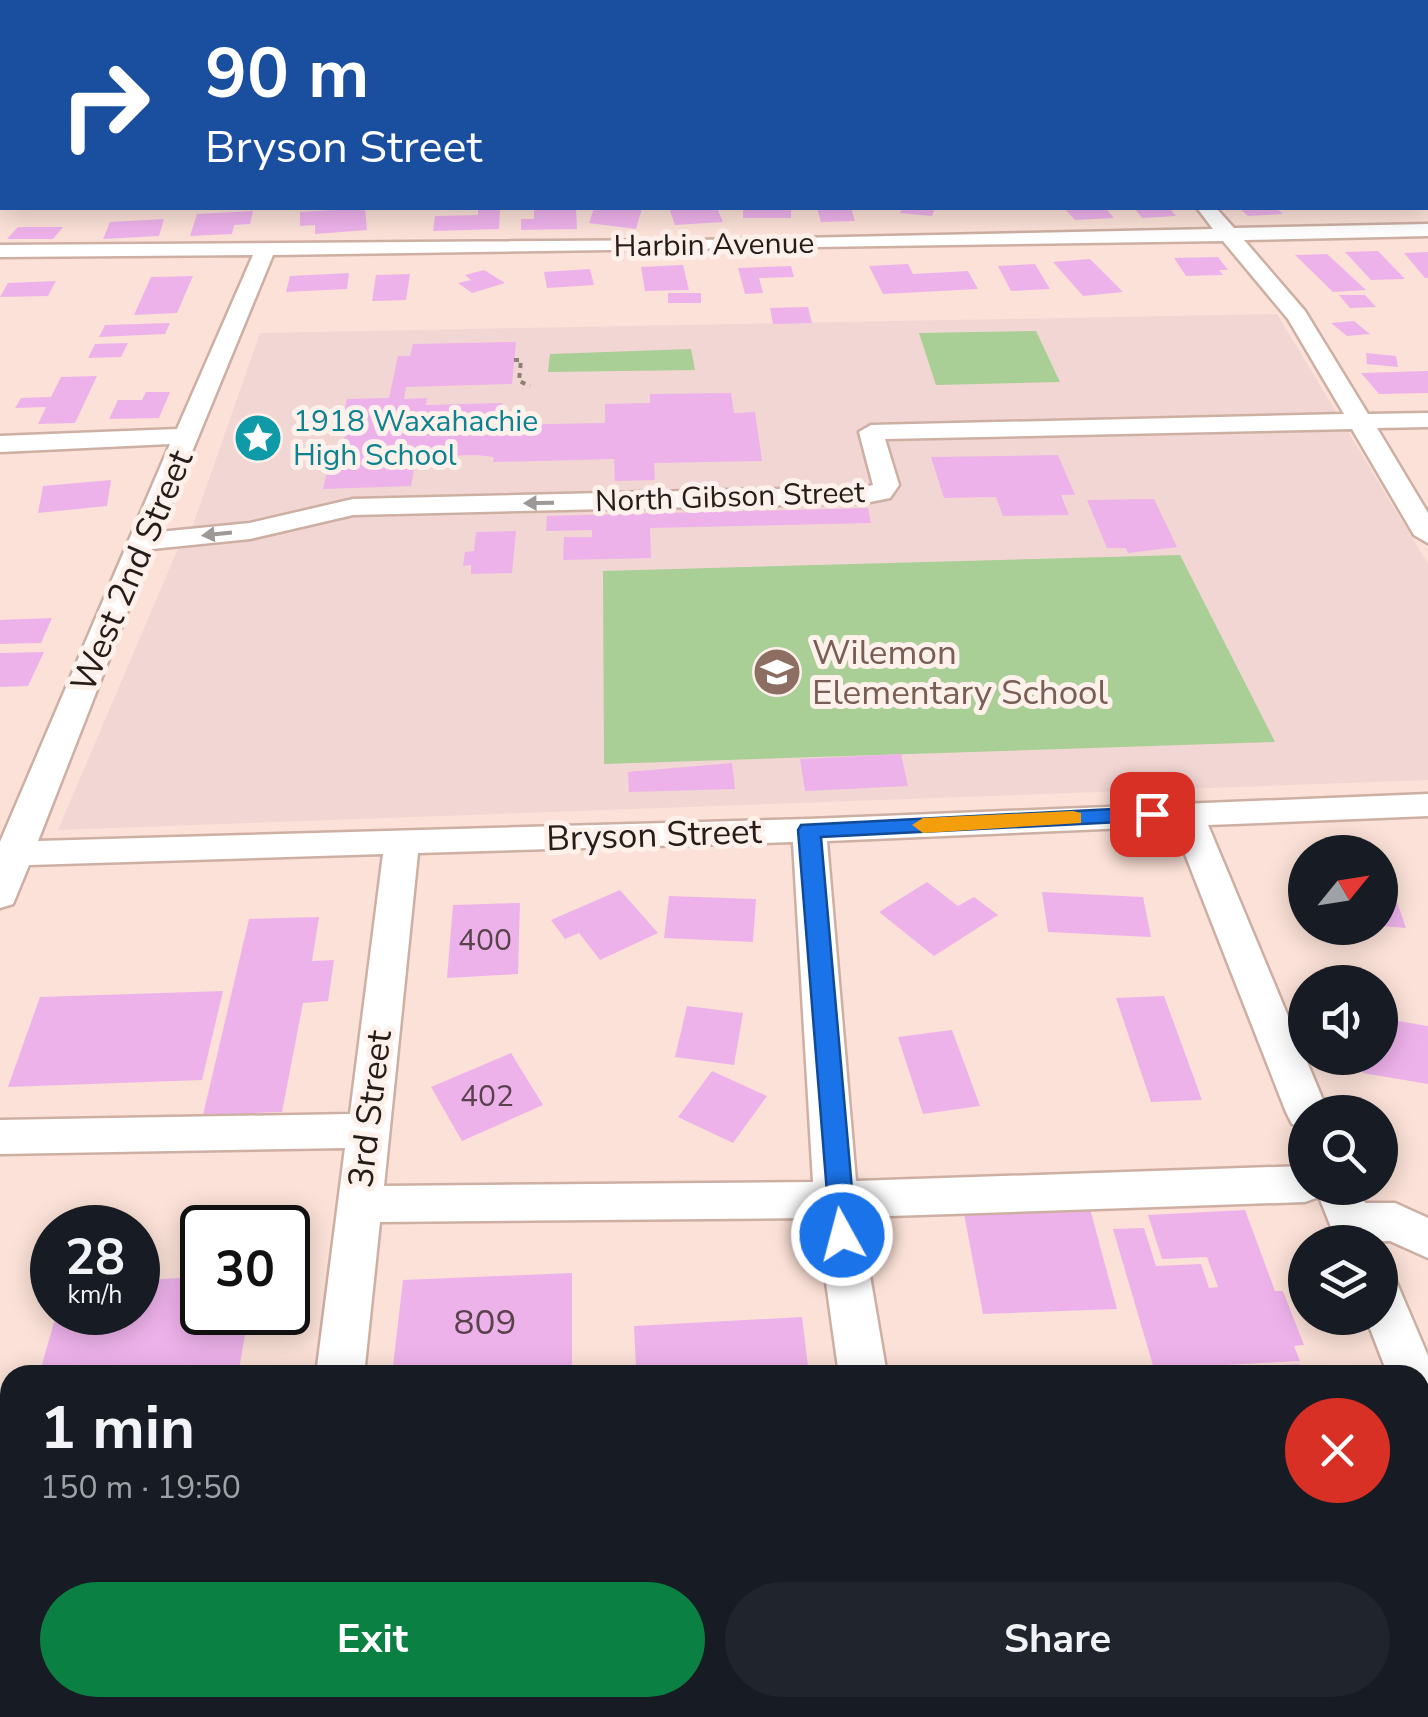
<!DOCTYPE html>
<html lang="en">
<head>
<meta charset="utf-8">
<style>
  :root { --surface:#171b24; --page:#20242c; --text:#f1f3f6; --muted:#9ea1a6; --accent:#0b8043 }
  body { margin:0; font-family:"Nunito Sans",sans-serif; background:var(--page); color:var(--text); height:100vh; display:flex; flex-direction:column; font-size:38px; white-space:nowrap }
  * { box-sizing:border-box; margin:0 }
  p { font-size:32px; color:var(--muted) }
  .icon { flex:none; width:55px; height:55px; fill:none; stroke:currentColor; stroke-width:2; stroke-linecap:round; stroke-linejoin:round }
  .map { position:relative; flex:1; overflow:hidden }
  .drawer { position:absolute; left:0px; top:1365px; width:1430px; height:352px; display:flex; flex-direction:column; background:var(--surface); border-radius:30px 30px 0 0; box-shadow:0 5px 25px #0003 }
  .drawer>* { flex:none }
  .banner { position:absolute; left:0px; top:0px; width:1430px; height:210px; box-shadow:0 5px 25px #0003; background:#1a4fa0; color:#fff; overflow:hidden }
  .needle { width:65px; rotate:60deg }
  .tools { position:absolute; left:1288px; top:835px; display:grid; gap:20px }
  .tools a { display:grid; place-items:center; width:110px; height:110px; border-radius:50%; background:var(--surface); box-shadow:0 5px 25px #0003; font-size:50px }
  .speed { position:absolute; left:30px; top:1205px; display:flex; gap:20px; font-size:50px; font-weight:700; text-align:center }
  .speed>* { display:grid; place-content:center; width:130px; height:130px; border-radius:50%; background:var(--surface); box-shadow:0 5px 25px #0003; line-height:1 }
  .speed small { font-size:25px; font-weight:400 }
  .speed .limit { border:5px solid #111; border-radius:15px; background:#fff; color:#111 }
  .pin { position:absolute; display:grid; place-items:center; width:85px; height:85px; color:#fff; margin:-42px; border-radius:20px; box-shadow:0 5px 15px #0006 }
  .me { position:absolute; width:110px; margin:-55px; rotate:353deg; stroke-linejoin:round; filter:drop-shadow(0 0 8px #0008) }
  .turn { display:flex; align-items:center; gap:35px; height:210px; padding:0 40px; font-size:45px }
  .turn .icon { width:130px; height:130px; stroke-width:2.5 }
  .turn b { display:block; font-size:70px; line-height:85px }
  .round { display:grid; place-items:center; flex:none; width:105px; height:105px; border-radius:52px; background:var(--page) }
  .head { display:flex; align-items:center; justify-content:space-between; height:170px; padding:0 40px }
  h1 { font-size:60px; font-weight:700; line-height:75px }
  .cta { display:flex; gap:20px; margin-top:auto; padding:20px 40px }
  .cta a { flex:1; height:115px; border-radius:60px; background:var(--accent); color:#fff; font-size:40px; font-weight:700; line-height:115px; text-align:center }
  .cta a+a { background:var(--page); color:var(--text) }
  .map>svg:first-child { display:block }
  .education { fill:#f1d6d3 }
  .green { fill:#a9ce96 }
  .building { fill:#eeb2eb }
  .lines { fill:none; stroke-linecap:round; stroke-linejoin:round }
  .minor-casing { stroke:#cdafa3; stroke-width:5 }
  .major-casing { stroke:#76904b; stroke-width:5 }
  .path { stroke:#907d76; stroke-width:4; stroke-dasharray:5 5; stroke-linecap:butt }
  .minor { fill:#fff; fill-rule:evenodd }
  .major { fill:#c7e2a4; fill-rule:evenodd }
  .oneway { fill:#9e9997 }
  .route { fill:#1a73e8; stroke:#114b97; stroke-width:2.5 }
  .slow { fill:#f59e0b }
  .labels { text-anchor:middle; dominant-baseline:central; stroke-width:10; stroke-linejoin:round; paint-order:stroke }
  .far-street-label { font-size:30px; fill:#271c17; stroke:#fef1ec }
  .far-culture-label { font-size:30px; fill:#0d838f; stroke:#fef1ec; text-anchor:start }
  .number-label { font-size:30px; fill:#59424c }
  .street-label { font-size:35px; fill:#271c17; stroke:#fef1ec }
  .education-label { font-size:35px; fill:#785e54; stroke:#fef1ec; text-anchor:start }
  .near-number-label { font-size:35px; fill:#59424c }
</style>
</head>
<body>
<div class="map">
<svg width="1428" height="1717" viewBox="0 0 1428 1717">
  <rect width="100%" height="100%" fill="#fbe1d7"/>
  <path class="education" d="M1277 314 1428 564V780L58 830 177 551 192 528 260 333Z"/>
  <path class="green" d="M1036 331 1060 382 936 385 919 333Z
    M691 349 695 370 548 372 550 354Z
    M1180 555 1275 742 604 764 603 571Z"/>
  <path class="building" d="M365 208 367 230 315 234V225L300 226V212Z
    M478 208H500L499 229 433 231 435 216 478 215Z
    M534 208H576L577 229 521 230V219H534Z
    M594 208H642L636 229 589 223Z
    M669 208H717L723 222 675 225Z
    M743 208H791V218H743Z
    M817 208H851L855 221 821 222Z
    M903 208H935L932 216 900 213Z
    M1064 208H1105L1114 218 1075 220Z
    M1134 208H1169L1176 216 1142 218Z
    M1239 208H1276L1283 214 1248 216Z
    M253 211 250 224 234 225 232 234 190 236 197 214Z
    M164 219 159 236 103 239 110 222Z
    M18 227H63L53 239H7Z
    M1378 251 1405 279 1371 280 1345 252Z
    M1428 252V278H1425L1404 253Z
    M1327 254 1366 290 1333 292 1295 255Z
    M1218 257 1228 270H1219L1223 275 1186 276 1174 258Z
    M1090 259 1123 292 1083 296 1053 262Z
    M908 264 913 274 968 271 978 289 883 294 869 266Z
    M1035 264 1050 289 1011 291 998 266Z
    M683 265 689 290 645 291 641 267Z
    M791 266 794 277 759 278 763 293 745 294 738 268Z
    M590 269 594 285 547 288 544 272Z
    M484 270 505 283 472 293 458 283 471 280 465 275Z
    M349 273 347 289 286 292 290 276Z
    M410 274 406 300 372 301 376 275Z
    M193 276 177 313 134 315 151 277Z
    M56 281 48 296 0 297 8 283Z
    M668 293H701V303H668Z
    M1339 295H1365L1376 307 1350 308Z
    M808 307 812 323 773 324 770 308Z
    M1354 321 1370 334 1347 336 1331 323Z
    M170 323 165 334 99 337 105 325Z
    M516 342 512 384 406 387 404 399 427 398 426 405 502 403 500 425 605 423V404L650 403V394L731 393 734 413 755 412 762 461 654 463 655 480 615 481 614 459 493 462 494 457 476 455 404 457 402 465 415 464 411 486 323 489 328 468H337L350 416 343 417 347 399 389 398 398 356H410L413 344Z
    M128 343 121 357 88 358 95 344Z
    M1366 353 1396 356 1398 367 1367 364Z
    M1428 371V393L1379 394 1361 373Z
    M97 376 75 423 38 424 46 407 15 408 21 398 51 397 61 377Z
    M146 392H170L159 418 109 419 118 400H142Z
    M1058 455 1075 495H1061L1069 515 1003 516 996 497 944 498 931 457Z
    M111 480 107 506 38 513 43 486Z
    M1154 499 1177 547 1128 553 1126 548H1107L1087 500Z
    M868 508 871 523 650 528 651 558 563 560 564 537H592V530L546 531 547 516Z
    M516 531 512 573 471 574V565L463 566 465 552 474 551 476 532Z
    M52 618 41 643 0 644V620Z
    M44 652 28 686 0 687V653Z
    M901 754 908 786 805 791 800 759Z
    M732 763 735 789 629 792 628 772Z
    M927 882 958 906 974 897 998 915 934 956 879 912Z
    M1294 885H1305V921H1304Z
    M1380 889 1393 890 1406 928 1380 926Z
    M620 890 658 933 600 960 579 933 565 939 551 920Z
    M1042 892 1143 897 1151 937 1048 932Z
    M669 896 756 899 753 942 664 938Z
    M520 903 518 974 447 978 453 905Z
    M319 917 312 961 334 960 328 1001 303 1003 282 1112 203 1115 249 919Z
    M223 991 202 1080 8 1087 40 997Z
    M1164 996 1202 1100 1151 1102 1116 998Z
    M687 1006 743 1013 734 1065 675 1057Z
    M1380 1018 1428 1026V1084L1363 1073 1361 1058H1380Z
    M952 1030 980 1106 923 1114 898 1037Z
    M511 1053 543 1105 462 1141 431 1087Z
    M712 1071 767 1096 733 1143 678 1117Z
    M1086 1194 1117 1309 983 1314 961 1198Z
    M1245 1210 1275 1291H1283L1304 1345 1294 1346 1300 1361 1154 1369 1113 1229 1144 1228 1156 1266 1201 1264 1209 1288 1218 1287 1207 1257 1162 1259 1148 1215Z
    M572 1273V1371L636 1368 634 1326 802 1317 809 1375H392L403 1280Z
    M202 1277V1312H249L238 1375H39L57 1312H138V1280Z
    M1299 1364 1303 1375H1199L1197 1369Z"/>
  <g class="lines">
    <g class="minor-casing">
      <path id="minor" d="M613 0H627V2H613Z
        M692 0H765L691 2Z
        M1004 0H1019L1020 2H1006Z
        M2 38V50L0 51V39Z
        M0 66H2V76H0Z
        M0 151H2V161H0Z
        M0 180H2V192H0Z
        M1197 208H1216L1234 228 1428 224V236L1244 240 1305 311 1368 414 1428 413V427L1377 428 1428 513V543L1414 535 1352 429 885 439 899 485 890 498 865 503 353 515 250 539 152 549 38 841 809 819 1428 794V816L1208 825 1328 1112H1305V1128L1292 1124 1286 1112 1174 826 827 841 856 1181 1305 1166V1188H1358L1365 1203H1395L1428 1218V1258L1390 1241 1337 1242 1319 1197 1305 1202 860 1217 887 1375H839L817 1218 380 1222 364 1375H316L345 1148 0 1154V1120L350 1114 383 854 29 865 13 904 0 908V842L170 444 0 452V436L177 429 253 255 0 257V245L699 240 1213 229ZM1223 241 1288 319 1344 414 871 425 859 432 873 485 865 487 353 499 250 523 159 532 273 255ZM793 842 813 1182 384 1186 418 853Z
        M1380 1275 1396 1281 1428 1356V1437L1420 1434V1375H1388L1366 1318H1380Z
        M10 1530V1582L0 1583V1531Z
        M278 1708H334L333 1717H277Z
        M580 1708H636V1717H580Z
        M886 1708H942L943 1717H887Z"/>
    </g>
    <g class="major-casing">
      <path id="major" d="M1428 1678V1717H1315L1319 1708H1420V1679Z"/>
    </g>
    <path class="path" d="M514 360H521L519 381 530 386"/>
    <use href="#minor" class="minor"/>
    <use href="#major" class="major"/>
  </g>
  <defs><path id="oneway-solid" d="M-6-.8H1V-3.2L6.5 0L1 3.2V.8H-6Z" transform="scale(2.5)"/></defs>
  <g class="oneway">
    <use href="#oneway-solid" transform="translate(539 503) rotate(179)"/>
    <use href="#oneway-solid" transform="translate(217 534) rotate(174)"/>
  </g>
  <path class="route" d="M1152 807 1164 814 1160 820 821 837 856 1235 852 1243 842 1247 831 1243 798 830 801 825Z"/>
  <path class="slow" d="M1073 811 1081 813V823L923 833 912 825 923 818Z"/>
  <defs>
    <g id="sight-disc" transform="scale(2.5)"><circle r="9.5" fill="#0f9aa8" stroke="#fef1ec"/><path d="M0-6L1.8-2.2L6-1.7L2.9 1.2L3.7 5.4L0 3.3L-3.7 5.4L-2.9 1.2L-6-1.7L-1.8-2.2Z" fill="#fff"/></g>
    <g id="school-disc" transform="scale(2.5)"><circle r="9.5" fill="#8d6e63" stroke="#fef1ec"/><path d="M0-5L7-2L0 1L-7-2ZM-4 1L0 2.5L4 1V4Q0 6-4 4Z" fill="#fff"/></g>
  </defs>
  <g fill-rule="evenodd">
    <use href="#sight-disc" x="258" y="438"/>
    <use href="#school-disc" x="777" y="672"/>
  </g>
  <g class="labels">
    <g class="far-street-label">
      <text transform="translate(714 245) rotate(-1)">Harbin Avenue</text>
      <text transform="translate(730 497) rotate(-2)">North Gibson Street</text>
    </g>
    <g class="far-culture-label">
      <text x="293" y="421">1918 Waxahachie<tspan x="293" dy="34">High School</tspan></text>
    </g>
    <g class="number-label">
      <text x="485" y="940">400</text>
      <text x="487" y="1096">402</text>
    </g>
    <g class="street-label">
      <text transform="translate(132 571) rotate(-67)">West 2nd Street</text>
      <text transform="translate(654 835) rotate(-2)">Bryson Street</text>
      <text transform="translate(370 1109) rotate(-83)">3rd Street</text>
    </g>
    <g class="education-label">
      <text x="812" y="652">Wilemon<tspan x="812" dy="40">Elementary School</tspan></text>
    </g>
    <g class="near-number-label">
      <text x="485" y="1322">809</text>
    </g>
  </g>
</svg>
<div class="tools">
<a><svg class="needle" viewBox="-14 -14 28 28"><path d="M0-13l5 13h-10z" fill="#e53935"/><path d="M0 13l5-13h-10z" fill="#9ea1a6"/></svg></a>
<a><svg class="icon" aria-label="sound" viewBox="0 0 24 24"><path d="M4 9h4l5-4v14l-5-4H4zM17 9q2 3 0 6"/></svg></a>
<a><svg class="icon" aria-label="search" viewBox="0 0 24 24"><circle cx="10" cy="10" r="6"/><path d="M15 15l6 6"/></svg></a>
<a><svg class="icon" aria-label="layers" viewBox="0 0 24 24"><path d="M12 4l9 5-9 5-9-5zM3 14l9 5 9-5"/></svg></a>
</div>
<div class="speed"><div>28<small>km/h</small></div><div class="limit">30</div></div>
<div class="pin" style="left:1152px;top:814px;background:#d93025"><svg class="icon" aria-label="arrive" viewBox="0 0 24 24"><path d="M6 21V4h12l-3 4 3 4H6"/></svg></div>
<svg class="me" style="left:842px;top:1235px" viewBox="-20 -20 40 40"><circle r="17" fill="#1a73e8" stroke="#fff" stroke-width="3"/><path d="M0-11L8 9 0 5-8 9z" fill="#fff"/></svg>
<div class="banner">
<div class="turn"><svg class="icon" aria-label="right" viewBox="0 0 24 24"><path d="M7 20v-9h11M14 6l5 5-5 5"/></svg><div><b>90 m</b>Bryson Street</div></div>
</div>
<section class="drawer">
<div class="head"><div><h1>1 min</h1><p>150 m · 19:50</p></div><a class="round" style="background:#d93025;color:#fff"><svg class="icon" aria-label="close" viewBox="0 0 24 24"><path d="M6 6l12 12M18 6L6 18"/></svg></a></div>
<div class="cta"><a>Exit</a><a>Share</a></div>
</section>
</div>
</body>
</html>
